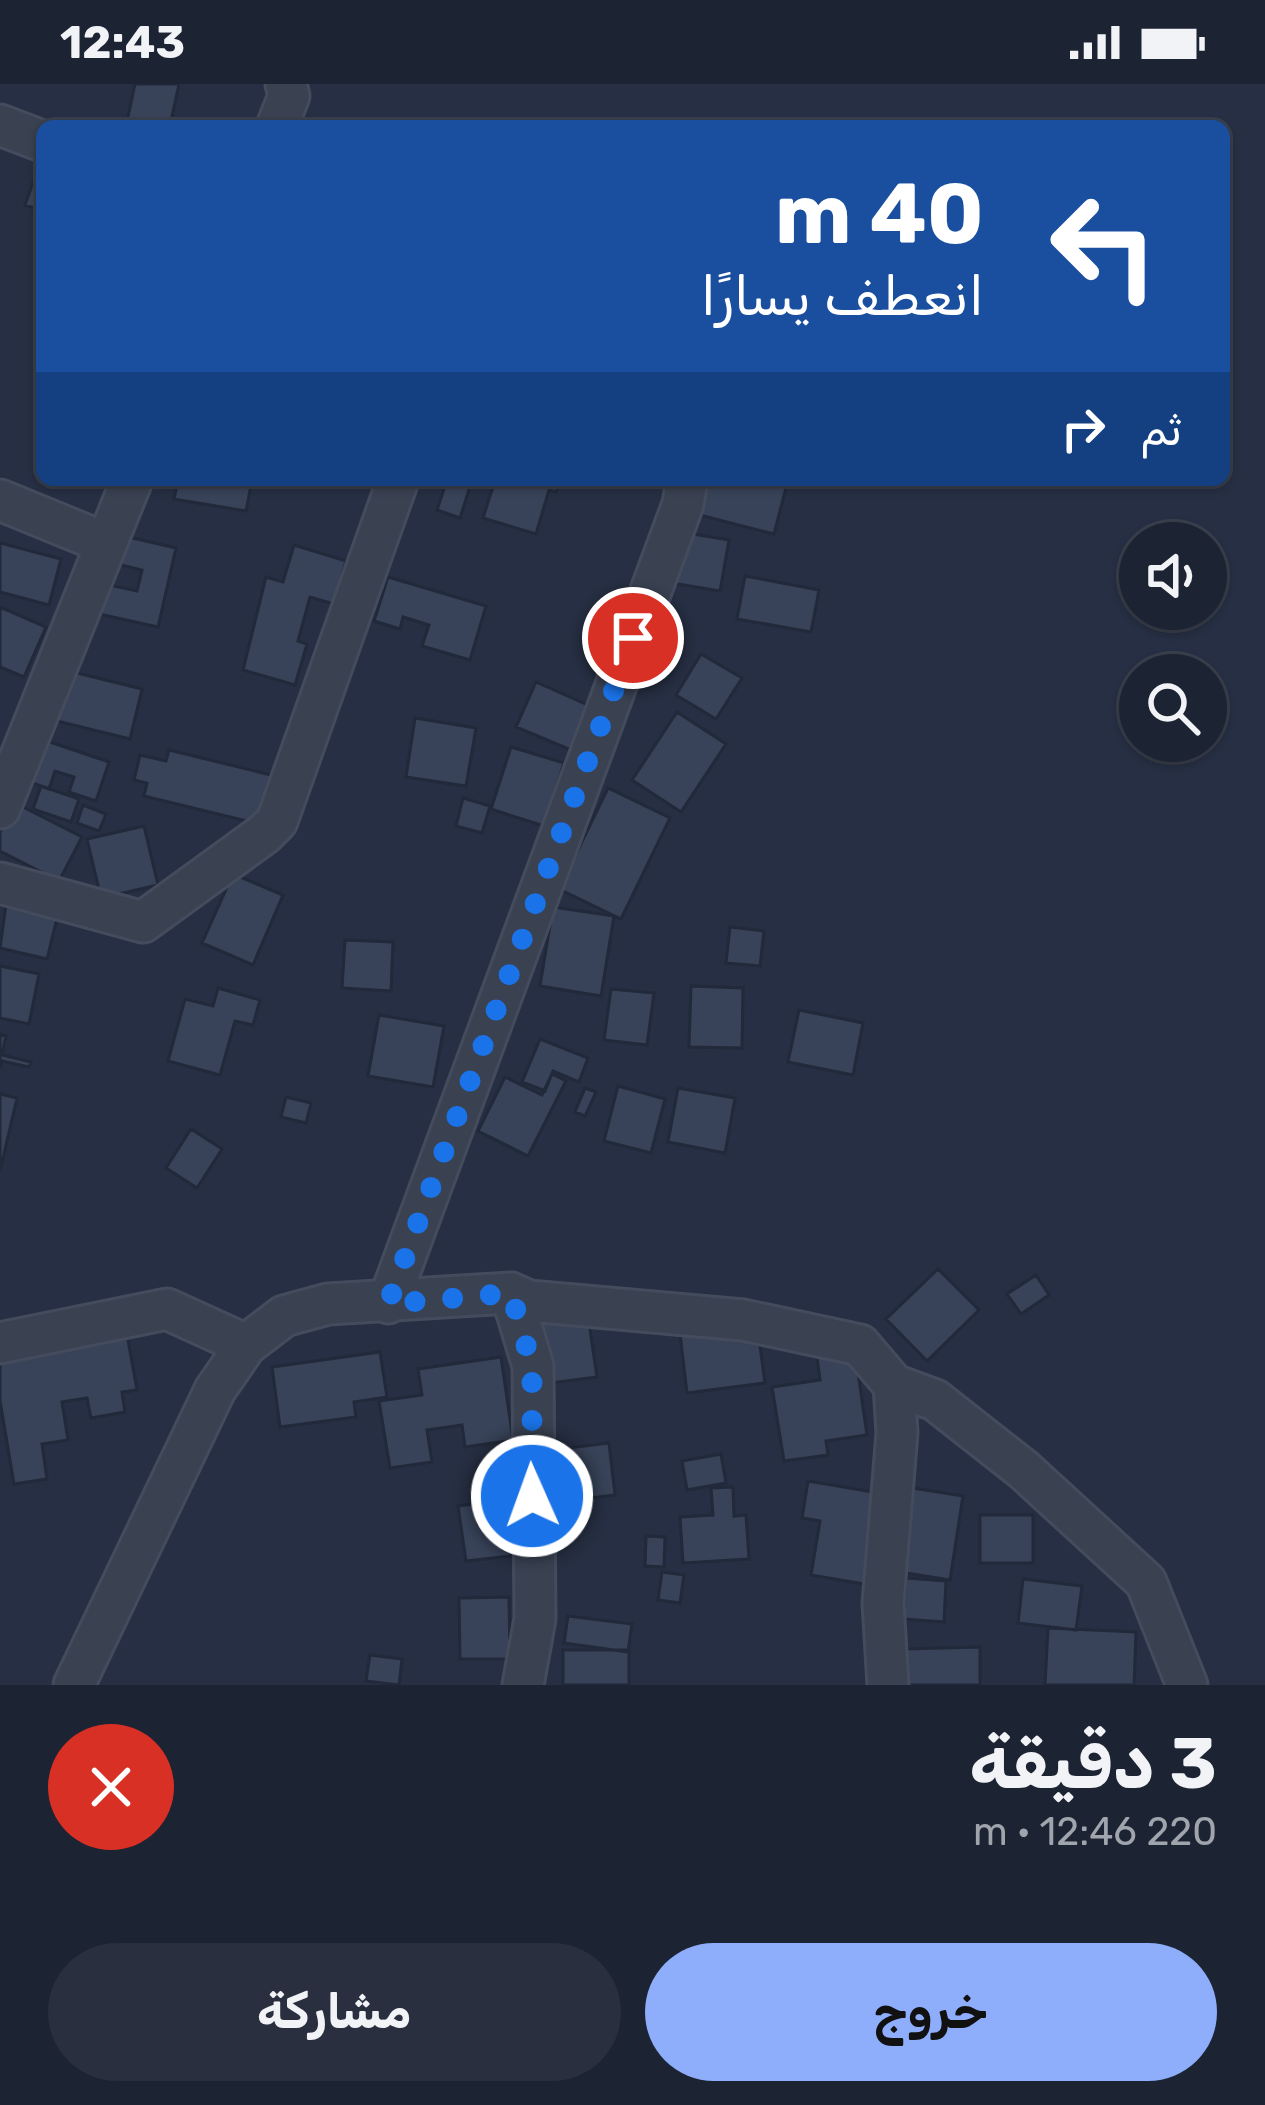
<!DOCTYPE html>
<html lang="ar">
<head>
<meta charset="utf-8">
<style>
  :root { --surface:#1c2332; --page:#292f3e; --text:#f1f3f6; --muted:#a0a4ac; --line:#3a404d; --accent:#8eadfb }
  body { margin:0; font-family:Rubik,Cairo,sans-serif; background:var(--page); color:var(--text); direction:rtl; height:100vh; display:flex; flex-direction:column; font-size:45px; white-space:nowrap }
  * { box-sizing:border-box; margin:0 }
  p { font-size:39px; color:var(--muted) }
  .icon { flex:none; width:66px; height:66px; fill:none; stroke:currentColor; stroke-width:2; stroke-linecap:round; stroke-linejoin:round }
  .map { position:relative; height:1601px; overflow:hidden; direction:ltr }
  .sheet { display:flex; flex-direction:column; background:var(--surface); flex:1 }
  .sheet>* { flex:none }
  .hud { position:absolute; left:36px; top:36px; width:1194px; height:366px; border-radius:18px; box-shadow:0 3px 9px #0004,0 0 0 3px var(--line); direction:rtl; background:#1a4fa0; color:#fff; overflow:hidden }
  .fabs { position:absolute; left:1119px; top:438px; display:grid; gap:24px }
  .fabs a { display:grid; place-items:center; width:108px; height:108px; border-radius:50%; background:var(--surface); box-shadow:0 3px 9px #0004,0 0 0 3px var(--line); font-size:60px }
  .pin { position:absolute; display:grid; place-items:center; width:102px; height:102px; color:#fff; margin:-51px; border:6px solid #fff; border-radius:50%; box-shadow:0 3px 12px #0007 }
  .me { position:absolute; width:132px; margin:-66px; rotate:358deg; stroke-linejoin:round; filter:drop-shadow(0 0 9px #0008) }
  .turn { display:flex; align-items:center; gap:42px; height:252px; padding:0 48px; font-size:54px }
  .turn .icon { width:156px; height:156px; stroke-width:2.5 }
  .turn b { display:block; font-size:84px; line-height:102px }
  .then { display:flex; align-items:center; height:114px; padding:0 48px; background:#0003; gap:24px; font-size:45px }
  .round { display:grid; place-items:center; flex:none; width:126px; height:126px; border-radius:63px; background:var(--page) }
  .headline { display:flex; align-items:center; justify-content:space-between; height:204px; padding:0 48px }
  h1 { font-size:72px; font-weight:700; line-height:90px }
  .primary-button { display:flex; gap:24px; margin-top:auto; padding:24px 48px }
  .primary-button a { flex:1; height:138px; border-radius:72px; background:var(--accent); color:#111; font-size:48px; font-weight:700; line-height:138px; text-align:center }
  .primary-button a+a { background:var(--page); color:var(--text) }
  .status { display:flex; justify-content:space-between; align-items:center; height:84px; padding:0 60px; background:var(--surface); direction:ltr }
  .status svg { height:33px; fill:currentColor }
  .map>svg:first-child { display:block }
  .building { fill:#384359; stroke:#21293a; stroke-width:3 }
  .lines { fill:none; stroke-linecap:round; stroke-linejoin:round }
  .minor-casing { stroke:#444b5c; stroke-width:45 }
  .minor { stroke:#3a4252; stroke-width:39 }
  .route { stroke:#1a73e8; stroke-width:21; stroke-dasharray:0 37.8 }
</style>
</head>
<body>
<div class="status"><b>12:43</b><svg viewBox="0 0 49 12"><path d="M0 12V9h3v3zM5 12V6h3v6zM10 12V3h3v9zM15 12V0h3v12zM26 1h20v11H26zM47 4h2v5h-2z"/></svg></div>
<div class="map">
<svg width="1265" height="1601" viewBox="0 0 1265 1601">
  <rect width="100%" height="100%" fill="#262f43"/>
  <path class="building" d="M135 0H179L170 42H126Z
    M42 73V127L25 121Z
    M178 396H252L246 427 174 415Z
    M447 396H472L460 434 437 426Z
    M495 396H560L556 408 549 406 536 450 483 434Z
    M696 396H788L774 450 688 428Z
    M675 447 729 456 720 507 666 498Z
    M124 452 176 464 158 543 99 530 105 500 137 507 142 486 117 480Z
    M0 459 61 475 49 521 0 508Z
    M294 461 346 477 334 520 310 513 298 557 307 560 295 601 243 586 266 493 283 498Z
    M745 492 819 506 811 548 737 535Z
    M388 493 486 522 470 576 422 562 429 541 403 533 400 545 374 537Z
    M0 523 46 543 24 593 0 583Z
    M701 570 742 594 716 635 676 611Z
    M65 586 142 605 130 655 53 636Z
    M536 598 590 622 571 666 516 643Z
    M677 628 726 660 681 728 632 696Z
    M415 634 476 644 466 702 406 693Z
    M41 655 109 678 96 717 69 708 74 693 55 687 49 705 27 697Z
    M511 663 564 679 544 742 491 725Z
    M169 666 271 691 259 740 144 712 147 699 134 696 140 671 166 677Z
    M41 702 79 715 71 738 33 725Z
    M608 704 670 734 621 835 559 805Z
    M463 714 490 722 482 749 456 742Z
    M15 719 82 753 59 797 0 767V748Z
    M83 721 106 730 99 747 77 739Z
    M144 742 158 801 101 814 87 755Z
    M233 790 283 811 253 881 202 859Z
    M7 813 59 826 47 875 0 864Z
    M553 823 614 832 601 912 540 902Z
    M730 843 764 847 760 882 726 879Z
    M345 856 393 858 391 907 342 904Z
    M0 882 39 890 29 940 0 934Z
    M691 902 743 904 742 964 689 963Z
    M218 904 260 916 253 941 235 937 220 991 168 977 185 915 213 922Z
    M611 905 654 909 647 961 604 956Z
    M799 926 863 939 853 991 788 978Z
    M379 931 444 942 433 1003 368 992Z
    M0 950 6 952 2 971 31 978 29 983 2 977 0 984Z
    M540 955 588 974 579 998 553 987 545 1007 522 998Z
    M552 990 566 997 528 1072 478 1047 505 993 542 1011Z
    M618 1002 665 1015 651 1069 604 1057Z
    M585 1004 596 1008 585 1032 575 1028Z
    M678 1004 735 1014 725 1069 668 1058Z
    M0 1010 17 1014 0 1087Z
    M286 1013 311 1019 306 1039 281 1033Z
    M191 1045 222 1065 197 1104 166 1084Z
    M938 1185 979 1226 927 1277 886 1235Z
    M1036 1191 1049 1211 1021 1230 1007 1210Z
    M588 1232 597 1293 543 1300 534 1240Z
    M757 1240 765 1299 687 1309 680 1250Z
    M126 1245 137 1306 122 1308 125 1328 91 1334 87 1314 62 1318 68 1356 42 1360 47 1395 14 1400 0 1317V1267Z
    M380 1268 387 1313 354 1318 356 1333 280 1343 272 1283Z
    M855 1268 867 1351 826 1357 828 1371 784 1377 772 1303 820 1296 817 1273Z
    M501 1273 513 1356 465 1363 462 1341 427 1346 432 1378 390 1384 379 1317 422 1311 418 1285Z
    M609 1359 615 1411 549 1419 543 1367Z
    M721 1370 726 1399 687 1406 682 1377Z
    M808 1397 879 1409 864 1500 811 1491 820 1437 802 1434Z
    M733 1403 734 1432 746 1431 749 1475 683 1479 680 1433 713 1431 711 1404Z
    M913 1404 963 1412 950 1496 900 1488Z
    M504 1416 511 1472 466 1477 458 1422Z
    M980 1431H1033V1479H980Z
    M646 1452 665 1453 664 1483 645 1482Z
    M662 1488 684 1491 680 1519 658 1516Z
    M906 1494 946 1497 944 1538 903 1535Z
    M1023 1495 1082 1502 1076 1546 1018 1539Z
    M509 1513 510 1575H460L459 1514Z
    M568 1532 632 1540 628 1568 564 1559Z
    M1048 1544 1136 1548 1134 1601H1045Z
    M980 1563V1601H905V1565Z
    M563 1566H629V1601H563Z
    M370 1571 402 1575 399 1601 366 1597Z"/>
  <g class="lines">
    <g class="minor-casing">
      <path id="minor" d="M0 41 42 57
        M277 42 289 12 286 0
        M0 416 105 459
        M0 724 132 396
        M0 799 143 838 264 750 277 737 398 396
        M511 1209 533 1282 535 1535 523 1601
        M388 1219 683 420 687 396
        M0 1259 167 1225 246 1261
        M74 1601 215 1306 246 1261 284 1232 328 1220 511 1209 529 1217 743 1236 860 1261 894 1301 935 1316 1024 1386 1146 1498 1187 1601
        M888 1601 883 1519 897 1349 894 1301"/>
    </g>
    <use href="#minor" class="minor"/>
  </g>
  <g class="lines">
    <path class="route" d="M532 1412V1282L511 1209 388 1220 633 554"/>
  </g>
</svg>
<div class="fabs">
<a><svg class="icon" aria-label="sound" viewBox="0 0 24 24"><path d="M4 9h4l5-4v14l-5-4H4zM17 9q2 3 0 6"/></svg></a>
<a><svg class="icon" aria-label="search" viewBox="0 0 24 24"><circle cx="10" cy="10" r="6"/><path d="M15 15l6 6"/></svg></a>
</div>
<div class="pin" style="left:633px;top:554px;background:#d93025"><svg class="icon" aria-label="arrive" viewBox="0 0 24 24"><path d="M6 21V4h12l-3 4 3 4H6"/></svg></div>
<svg class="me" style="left:532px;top:1412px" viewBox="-20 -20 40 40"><circle r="17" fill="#1a73e8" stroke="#fff" stroke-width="3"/><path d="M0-11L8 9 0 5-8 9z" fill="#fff"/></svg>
<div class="hud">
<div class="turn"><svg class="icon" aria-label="left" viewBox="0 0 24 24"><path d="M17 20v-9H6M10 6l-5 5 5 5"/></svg><div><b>40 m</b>انعطف يسارًا</div></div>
<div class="then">ثم<svg class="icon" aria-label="right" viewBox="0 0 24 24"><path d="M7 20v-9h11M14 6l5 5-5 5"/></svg></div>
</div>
</div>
<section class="sheet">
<div class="headline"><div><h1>3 دقيقة</h1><p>220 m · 12:46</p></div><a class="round" style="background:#d93025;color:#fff"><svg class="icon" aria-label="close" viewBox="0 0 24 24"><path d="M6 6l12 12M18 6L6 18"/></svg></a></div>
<div class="primary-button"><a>خروج</a><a>مشاركة</a></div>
</section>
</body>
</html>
